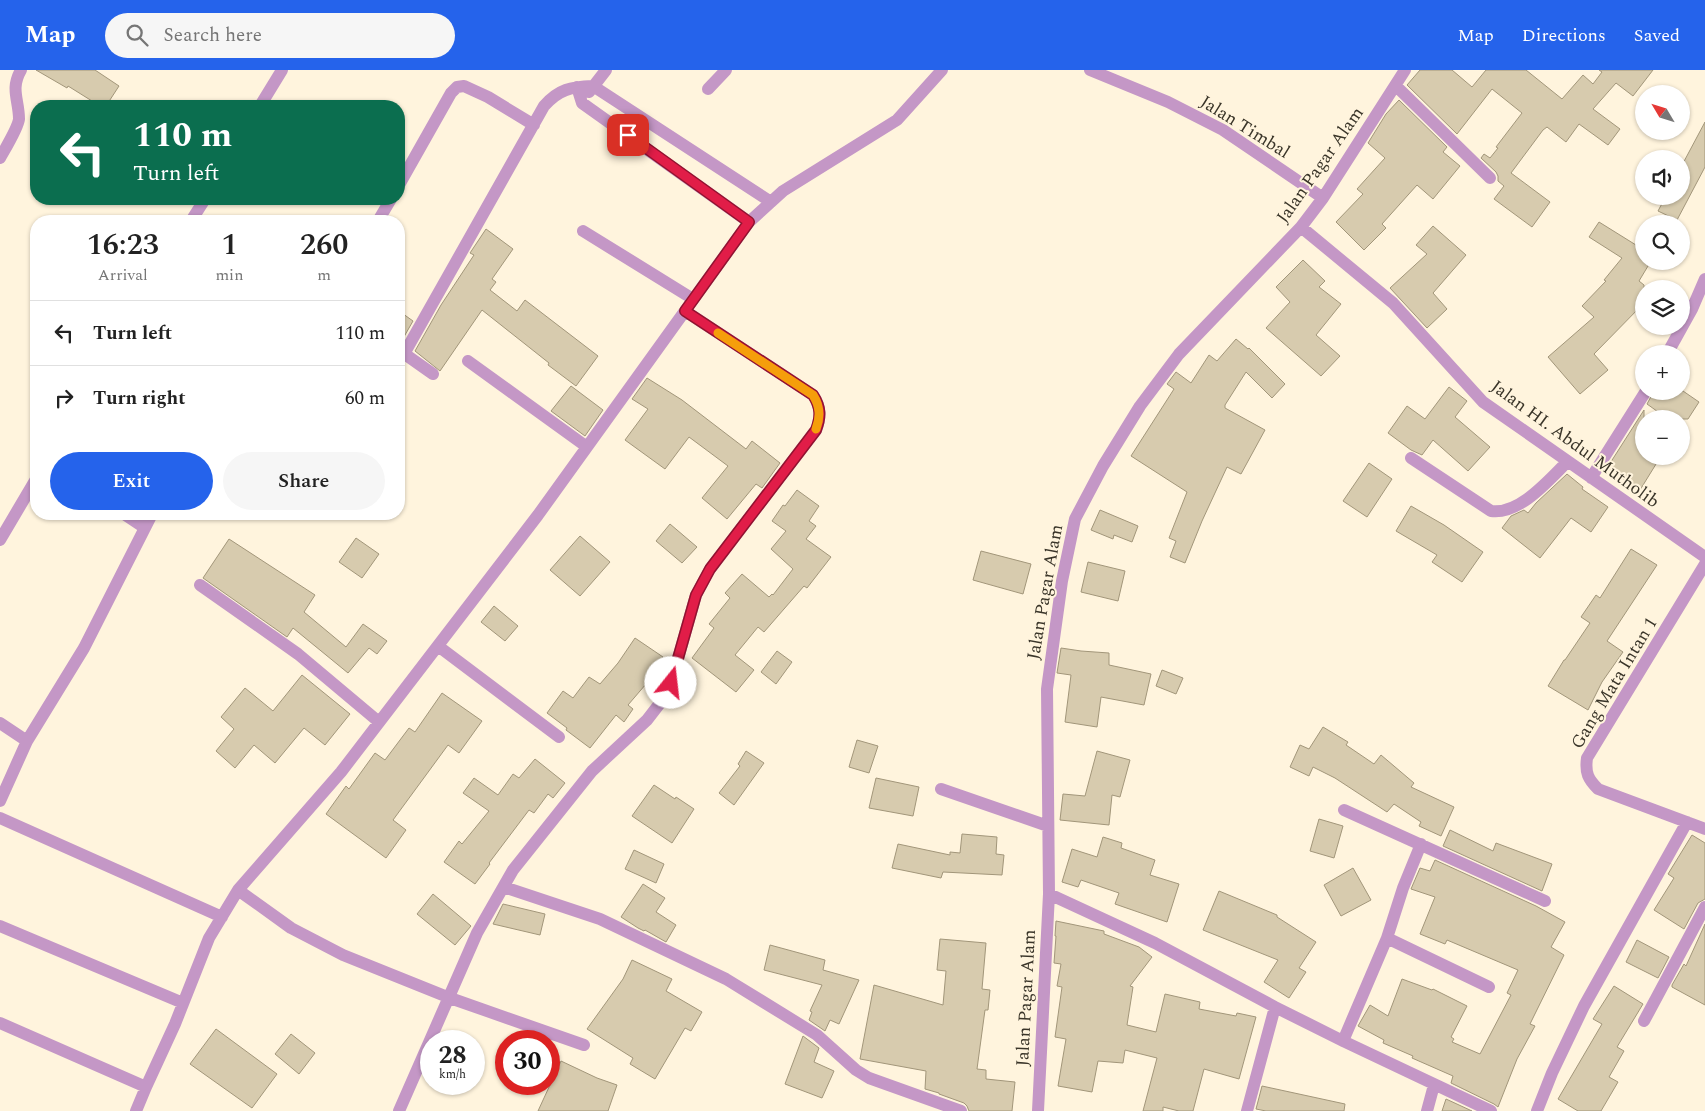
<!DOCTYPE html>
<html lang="en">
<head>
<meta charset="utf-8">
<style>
  :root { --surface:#fff; --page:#f6f6f6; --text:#222; --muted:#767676; --line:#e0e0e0; --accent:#2563eb }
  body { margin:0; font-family:Spectral,serif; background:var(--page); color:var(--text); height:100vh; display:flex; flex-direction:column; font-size:19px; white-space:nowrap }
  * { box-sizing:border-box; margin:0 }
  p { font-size:16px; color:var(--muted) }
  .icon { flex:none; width:28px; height:28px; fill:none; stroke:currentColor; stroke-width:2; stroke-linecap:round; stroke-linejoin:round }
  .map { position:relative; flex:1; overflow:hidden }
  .drawer { position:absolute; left:30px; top:145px; width:375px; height:305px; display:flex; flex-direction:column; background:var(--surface); border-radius:20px; box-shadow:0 1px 4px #0004 }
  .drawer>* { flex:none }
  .top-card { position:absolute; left:30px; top:30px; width:375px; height:105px; border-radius:20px; box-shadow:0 1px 4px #0004; background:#0b6e4f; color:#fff; overflow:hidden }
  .needle { width:32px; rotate:308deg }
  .fabs { position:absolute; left:1635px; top:15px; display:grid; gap:10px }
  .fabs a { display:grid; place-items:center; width:55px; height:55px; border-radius:50%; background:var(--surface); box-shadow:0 1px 4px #0004; font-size:25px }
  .speed { position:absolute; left:420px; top:960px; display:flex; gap:10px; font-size:25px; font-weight:700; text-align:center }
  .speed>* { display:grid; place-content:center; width:65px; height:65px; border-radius:50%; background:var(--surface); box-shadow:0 1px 4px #0004; line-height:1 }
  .speed small { font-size:12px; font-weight:400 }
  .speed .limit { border:8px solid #d22; background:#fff; color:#111 }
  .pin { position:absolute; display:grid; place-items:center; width:42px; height:42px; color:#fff; margin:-21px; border-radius:10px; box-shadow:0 2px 8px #0006 }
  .me { position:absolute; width:55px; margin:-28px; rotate:16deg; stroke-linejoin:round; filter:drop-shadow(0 0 4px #0008) }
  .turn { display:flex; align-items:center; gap:18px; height:105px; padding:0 20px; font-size:22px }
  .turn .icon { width:65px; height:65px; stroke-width:2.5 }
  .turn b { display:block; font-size:35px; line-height:42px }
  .eta { display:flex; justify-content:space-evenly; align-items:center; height:85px; text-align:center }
  .eta b { font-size:30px; font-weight:600; line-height:35px }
  .button { display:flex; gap:10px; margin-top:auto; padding:10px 20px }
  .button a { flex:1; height:58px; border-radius:30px; background:var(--accent); color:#fff; font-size:20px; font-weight:600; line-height:58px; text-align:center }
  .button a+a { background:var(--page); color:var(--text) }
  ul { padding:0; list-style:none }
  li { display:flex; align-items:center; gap:15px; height:65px; padding:0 20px; border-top:1px solid var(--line) }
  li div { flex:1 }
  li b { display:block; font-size:19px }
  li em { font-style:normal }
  header { display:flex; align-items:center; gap:30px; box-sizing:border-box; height:70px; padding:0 25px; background:var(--accent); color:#fff }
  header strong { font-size:24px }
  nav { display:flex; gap:28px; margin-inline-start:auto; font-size:18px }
  .search { width:350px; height:45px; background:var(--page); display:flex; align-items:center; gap:12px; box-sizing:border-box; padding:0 18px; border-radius:28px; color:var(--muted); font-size:19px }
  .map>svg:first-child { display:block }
  .building { fill:#d7cbae; stroke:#a2967a }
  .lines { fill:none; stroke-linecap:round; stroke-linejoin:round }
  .minor { stroke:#c497c6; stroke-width:12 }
  .route-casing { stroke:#92132f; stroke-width:12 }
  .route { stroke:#e11d48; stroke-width:9 }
  .slow { stroke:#f59e0b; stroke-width:9 }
  .labels { text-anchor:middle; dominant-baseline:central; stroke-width:4; stroke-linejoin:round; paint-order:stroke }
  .street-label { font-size:18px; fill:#3a3529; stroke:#fff4dd }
</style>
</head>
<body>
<header>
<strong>Map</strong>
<div class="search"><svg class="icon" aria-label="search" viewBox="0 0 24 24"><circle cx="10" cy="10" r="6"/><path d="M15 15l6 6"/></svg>Search here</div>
<nav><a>Map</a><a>Directions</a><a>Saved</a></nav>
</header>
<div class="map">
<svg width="1705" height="1041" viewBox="0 0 1705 1041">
  <rect width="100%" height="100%" fill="#fff4dd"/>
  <path class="building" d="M36 0H95L119 16 106 36H100L68 16 67 18Z
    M1420 0H1452L1472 17 1486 0H1526L1562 29 1583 5 1593 14 1602 2 1599 0H1653L1633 26 1616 13 1593 39 1620 59 1608 75 1579 54 1566 72 1547 57 1543 60 1511 103 1550 132 1532 157 1494 129 1504 116 1498 111V106L1496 102 1481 88 1484 84 1490 88 1498 78 1496 77 1522 43 1492 19 1457 64 1407 15Z
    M1399 30 1447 77 1443 82 1460 96 1433 129 1417 115 1382 154 1386 158 1364 180 1336 152 1363 124 1357 119 1385 88 1368 73 1386 44Z
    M1705 52V97L1677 150 1658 141 1666 126H1681V97Z
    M1599 152 1644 180V191H1651L1639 211 1644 215V233L1594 284 1608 300 1580 324 1548 287 1594 247 1582 236 1606 211 1604 210 1622 188 1589 167Z
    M1433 156 1466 185 1433 223 1447 239 1427 258 1390 218 1427 184 1416 175Z
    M486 159 513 179 492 209 496 212 490 220 517 241 525 230 598 286 576 316 548 295 549 293 482 240 440 301 415 281 441 235 474 185 470 183Z
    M1303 190 1325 211 1319 217 1341 234 1316 265 1340 286 1321 306 1266 258 1290 232 1276 217Z
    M399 241 413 251 401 272H399Z
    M1236 269 1248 279 1249 278 1285 314 1272 328 1246 302 1225 335V338L1265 360 1241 404 1227 397 1202 451 1185 493 1170 487 1176 471 1169 468 1187 422 1131 386 1174 319 1167 314 1176 302 1191 313 1209 285 1217 291Z
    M647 308 682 330 746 379 752 371 780 393 762 418 756 414 727 449 702 428 728 396 689 367 665 399 625 370 648 339 632 329Z
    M571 316 603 340 585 366 551 341Z
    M1449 317 1467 331 1455 347 1490 377 1468 401 1433 370 1422 385 1411 380 1388 363 1407 336 1425 349Z
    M1654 321H1683L1699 332 1688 349H1668L1647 334Z
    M1644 340V386H1661L1640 420 1607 398Z
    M1369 393 1392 409 1367 447 1343 431Z
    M1567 404 1583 417 1582 419 1608 437 1591 462 1571 448 1540 488 1502 458 1511 446 1524 440 1528 443 1536 433Z
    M797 420 819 436 809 451 816 456 806 469 831 487 807 518 804 516 764 562 758 557 735 585 754 600 736 622 692 588 714 558 709 554 730 528 725 523 742 504 769 527 772 524 773 525 793 499 771 479 786 461 772 451 783 435 785 436Z
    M1411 436 1444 455 1483 482 1462 512 1432 492 1437 485 1396 461Z
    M1100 440 1138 456 1132 472 1114 465 1113 469 1091 460Z
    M670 454 697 477 682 493 656 471Z
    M580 466 610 492 580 526 550 500Z
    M356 468 379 484 362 508 339 492Z
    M229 469 315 525 304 542 346 577 363 554 387 571 377 584 369 578 348 603 293 558 287 567 203 508Z
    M1631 479 1657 495 1607 571 1623 582 1602 612 1588 640 1548 616 1564 590H1565L1590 553 1581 547 1596 525 1600 528Z
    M981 481 1031 494 1023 524 973 510Z
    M1088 492 1125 501 1118 531 1081 522Z
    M494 536 518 556 505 571 481 552Z
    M635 568 663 587 646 614 628 635 633 639 624 652 616 645 590 678 566 660 567 658 547 643 563 621 573 628 589 607 600 614 618 593Z
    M1061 578 1081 581 1109 583V595L1151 604 1144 635 1101 627 1097 657 1065 652 1071 605 1057 603Z
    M777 581 792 592 776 614 761 602Z
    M1162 600 1183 608 1176 624 1156 616Z
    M302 605 350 644 325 675 304 658 275 693 254 675 235 698 216 681 234 659 221 647 245 618 273 641Z
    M442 623 482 651 459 683 448 675 393 750 406 760 386 788 326 744 346 716 349 719 375 683 385 690 409 658 415 662Z
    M1323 657 1348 672 1346 675 1374 694 1381 685 1414 713 1411 717 1454 737 1441 766 1419 756 1421 752 1394 734 1387 742 1335 708 1313 697 1309 706 1290 697 1300 675 1309 679Z
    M857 670 878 676 869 703 849 697Z
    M746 681 764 693 734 735 719 723 740 696 738 694Z
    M1097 681 1130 690 1120 727 1112 725 1109 755 1060 750 1063 724 1085 726Z
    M535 689 565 713 553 728 548 724 534 743 529 740 489 793 490 794 475 814 444 792 459 771 462 774 489 741 463 723 474 708 498 725 513 704 519 708Z
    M876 708 919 717 913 746 869 738Z
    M654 715 675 729 676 727 694 739 672 773 632 746Z
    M1319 749 1343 756 1334 788 1310 781Z
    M1450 760 1493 781 1496 773 1552 794 1542 821 1443 776Z
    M962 764 997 767 996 784 1004 785 1002 805 943 802 941 808 892 798 898 774 950 785V782L960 783Z
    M1692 765 1705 773V829L1698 833 1684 859 1654 840 1674 808 1668 804Z
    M1103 767 1122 773 1121 778 1155 790 1150 805 1179 814 1167 852 1115 834 1119 823 1081 810 1078 817 1062 812 1072 779 1097 787Z
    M634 780 664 794 656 813 625 799Z
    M1435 790 1536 836 1565 852 1551 877 1564 885 1530 954 1535 956 1517 989 1498 1037 1494 1034 1451 1013 1453 1006 1412 988 1413 986 1383 973 1384 970 1358 956 1370 935 1388 946 1402 909 1432 920 1433 919 1467 936 1451 967 1454 969 1452 972 1480 984 1511 925 1507 923 1518 900 1447 870 1445 874 1420 864 1435 827 1411 819 1420 798 1430 801Z
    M1353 798 1371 830 1341 846 1324 815Z
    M643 814 665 828 656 842 676 855 666 872 645 860 644 861 638 858 621 847Z
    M1219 821 1277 845V847L1316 872 1299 898 1306 902 1289 928 1264 912 1278 890 1203 860Z
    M433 824 471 856 455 875 417 844Z
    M503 834 545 844 540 865 493 854Z
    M1056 851 1104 861V864L1139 877 1152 887 1130 916 1133 917 1127 955 1156 962 1165 924 1200 932 1199 939 1236 946 1237 943 1256 947 1239 1009 1204 999 1193 1041H1179L1163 1037V1041H1143L1157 988 1125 980 1123 993 1098 991 1092 1022 1058 1016 1066 969 1055 967 1062 917 1057 916 1061 894 1054 893 1056 866H1055Z
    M1705 854V935L1672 917V915L1684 894 1686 896Z
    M940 869 986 873 982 919 990 920 988 940H985L977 999 986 1000V1009L1015 1012 1012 1041H969L967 1036 964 1033 939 1024V1023L925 1019 926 1001 860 989 874 915 943 935 946 901 937 900Z
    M1637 870 1669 887 1658 908 1626 892Z
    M770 875 825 890 823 900 859 910 839 954 830 950 825 961 809 950 812 942 810 941 822 915 764 900Z
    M632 890 672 909 666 921 702 942 691 961 685 958 655 1009 630 994 633 988 587 959 623 909Z
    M1614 916 1643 934 1617 977 1624 981 1609 1007 1618 1012 1601 1041H1578L1558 1029 1602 954 1593 949Z
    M216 959 277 1004 252 1038 190 994Z
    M291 964 315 983 299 1004 275 984Z
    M803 966 819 978 814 992 834 1001 822 1028 785 1014Z
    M561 991 597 1008 617 1015 608 1041H538Z
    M1262 1016 1345 1034 1344 1041H1266L1256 1039Z
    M1446 1029 1472 1041H1442Z"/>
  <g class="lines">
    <path class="minor" d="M1090 0 1168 32 1223 60 1323 128
      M1396 16 1490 108
      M577 17 582 33 749 152
      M708 19 726 0
      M589 22 606 0
      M260 36 282 0
      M0 88C5 79 18 58 19 49 19 30 10 19 21 0
      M399 115 451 23 457 17 464 16 488 27 534 55
      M191 151 205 129
      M378 151 391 129
      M1301 157 1393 233 1483 332 1705 487
      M583 161 693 229
      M399 280 433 304
      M404 284 544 36C559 19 571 17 593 16L771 132
      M1667 284 1692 239 1705 209
      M468 291 587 377
      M1411 388 1491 441C1519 445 1548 411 1567 392
      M1591 408 1646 321
      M124 444 145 458
      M0 470 36 409
      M1705 494 1587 688C1585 703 1588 709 1598 719L1705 759
      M200 515 298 584 379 652
      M438 576 559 667
      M0 653 27 671
      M941 719 1048 756
      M0 731 27 671 84 578 152 444
      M1344 740 1545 831
      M0 748 222 847
      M504 817 600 849 726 909 817 965 856 1000 869 1008 961 1041
      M238 820 291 858 343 885 450 928 584 975
      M1049 824 1155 873 1275 937 1343 971 1491 1041
      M0 856 183 933
      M1387 868 1489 917
      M1644 951 1705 837
      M0 953 146 1017
      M1343 971 1387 868 1403 818 1421 774
      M136 1041 146 1017 175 954 209 868 238 820 341 702 538 445 749 152 783 121 897 50 942 0
      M399 1041 477 863 513 800 592 701 647 650 664 628 671 613 696 525 710 499 816 360C821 347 821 337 813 325L685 241
      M1038 1041 1049 824 1047 619 1062 511 1075 449 1103 396 1140 336 1179 284 1301 157 1323 128 1405 0
      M1247 1041 1275 937
      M1427 1041 1434 1015
      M1537 1041 1552 1003 1584 936 1687 752"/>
  </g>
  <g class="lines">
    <g class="route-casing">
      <path id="route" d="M628 65 749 152 685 241 813 325C821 337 821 347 816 360L710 499 696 525 671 613"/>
    </g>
    <use href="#route" class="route"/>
    <path class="slow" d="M718 263 813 325C820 336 821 346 816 359"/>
  </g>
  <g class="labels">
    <g class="street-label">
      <text transform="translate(1245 57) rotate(32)">Jalan Timbal</text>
      <text transform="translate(1320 95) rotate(-55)">Jalan Pagar Alam</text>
      <text transform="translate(1575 374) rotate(36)">Jalan HI. Abdul Mutholib</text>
      <text transform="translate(1045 522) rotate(-80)">Jalan Pagar Alam</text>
      <text transform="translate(1614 613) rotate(-59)">Gang Mata Intan 1</text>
      <text transform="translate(1026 928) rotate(-87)">Jalan Pagar Alam</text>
    </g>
  </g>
</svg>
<div class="fabs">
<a><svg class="needle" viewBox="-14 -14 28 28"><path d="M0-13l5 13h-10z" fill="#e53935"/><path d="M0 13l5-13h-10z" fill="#767676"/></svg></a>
<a><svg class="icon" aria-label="sound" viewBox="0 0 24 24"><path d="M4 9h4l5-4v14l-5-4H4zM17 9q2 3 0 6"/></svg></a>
<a><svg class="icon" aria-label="search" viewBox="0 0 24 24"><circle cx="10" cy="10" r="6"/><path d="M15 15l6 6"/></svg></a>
<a><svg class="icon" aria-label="layers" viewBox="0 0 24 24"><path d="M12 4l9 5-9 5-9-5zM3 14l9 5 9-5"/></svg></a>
<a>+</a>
<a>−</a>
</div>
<div class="speed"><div>28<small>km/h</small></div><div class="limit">30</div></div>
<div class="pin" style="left:628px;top:65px;background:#d93025"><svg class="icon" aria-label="arrive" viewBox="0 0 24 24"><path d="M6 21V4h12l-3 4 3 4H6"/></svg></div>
<svg class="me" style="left:671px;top:613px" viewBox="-20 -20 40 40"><circle r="19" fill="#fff"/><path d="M0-13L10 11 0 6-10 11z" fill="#e11d48"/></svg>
<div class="top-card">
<div class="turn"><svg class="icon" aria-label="left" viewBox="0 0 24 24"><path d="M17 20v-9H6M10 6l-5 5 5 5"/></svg><div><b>110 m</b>Turn left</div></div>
</div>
<section class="drawer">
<div class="eta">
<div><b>16:23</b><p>Arrival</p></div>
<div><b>1</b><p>min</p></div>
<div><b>260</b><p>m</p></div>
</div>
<ul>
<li><svg class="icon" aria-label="left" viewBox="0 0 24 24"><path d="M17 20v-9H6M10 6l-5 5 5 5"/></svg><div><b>Turn left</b></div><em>110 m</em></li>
<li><svg class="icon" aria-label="right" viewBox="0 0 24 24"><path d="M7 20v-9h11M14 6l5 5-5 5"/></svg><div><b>Turn right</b></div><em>60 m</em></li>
</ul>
<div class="button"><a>Exit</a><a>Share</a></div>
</section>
</div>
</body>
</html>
